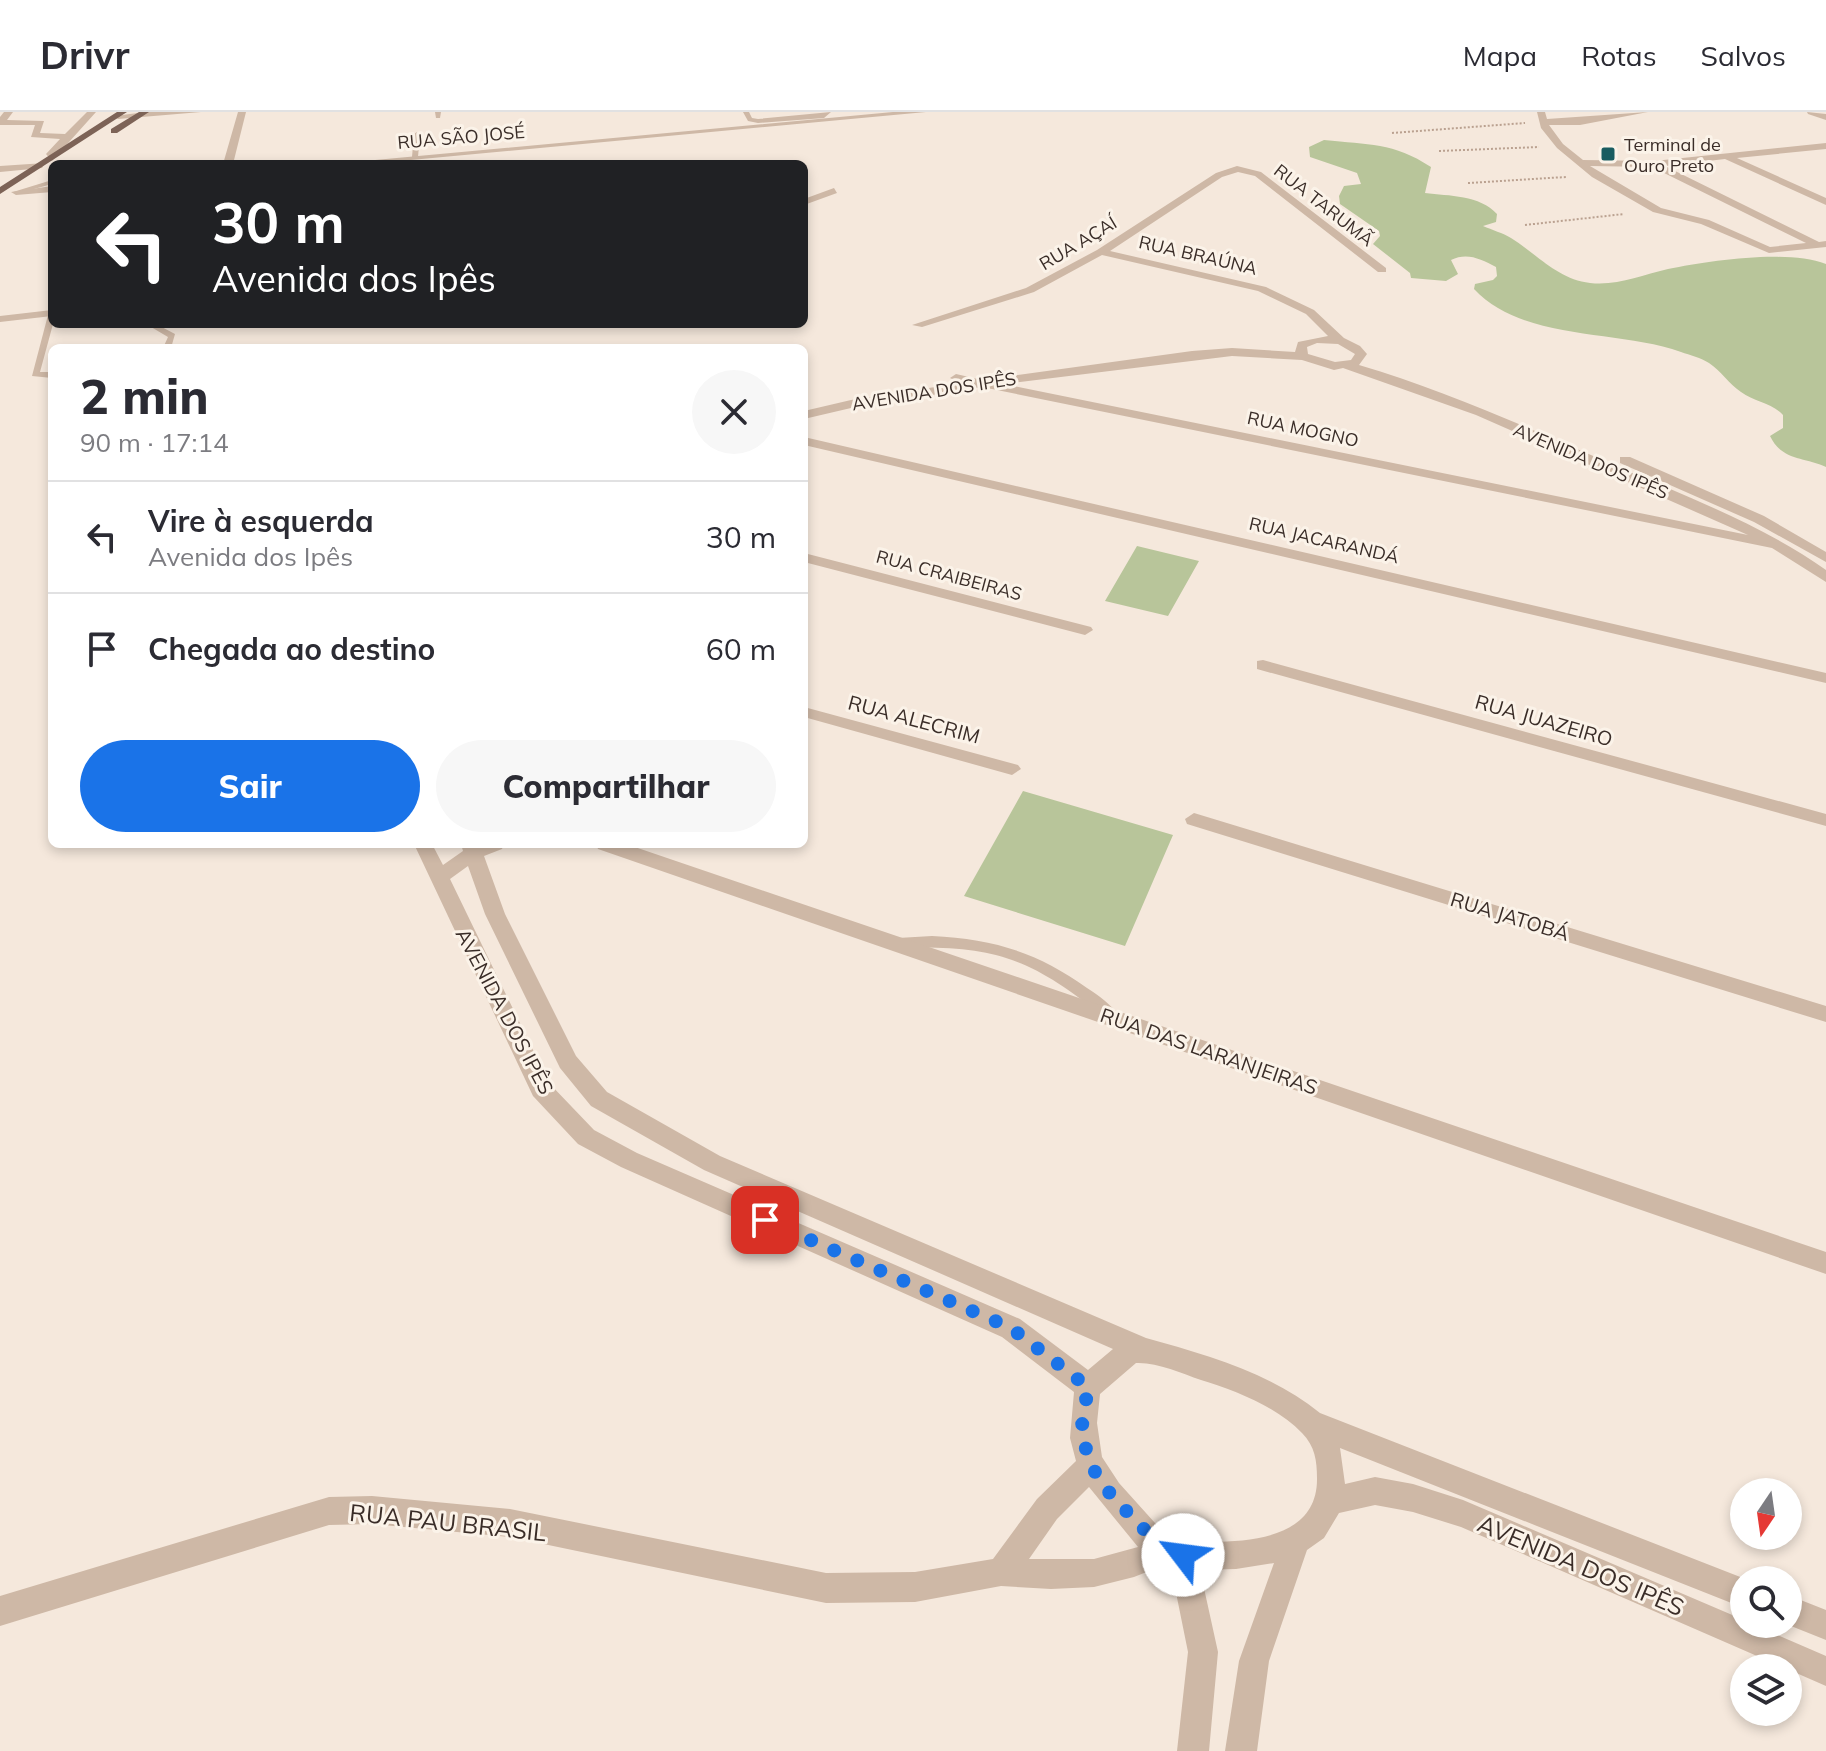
<!DOCTYPE html>
<html lang="pt">
<head>
<meta charset="utf-8">
<style>
  :root { --surface:#fff; --page:#f7f7f7; --text:#2b2b33; --muted:#7c7c81; --line:#e1e1e2; --accent:#1a73e8 }
  body { margin:0; font-family:Mulish,sans-serif; background:var(--page); color:var(--text); height:100vh; display:flex; flex-direction:column; font-size:30px; white-space:nowrap }
  * { box-sizing:border-box; margin:0 }
  p { font-size:26px; color:var(--muted) }
  .icon { flex:none; width:44px; height:44px; fill:none; stroke:currentColor; stroke-width:2; stroke-linecap:round; stroke-linejoin:round }
  .map { position:relative; flex:1; overflow:hidden }
  .panel { position:absolute; left:48px; top:232px; width:760px; height:504px; display:flex; flex-direction:column; background:var(--surface); border-radius:12px; box-shadow:0 4px 12px #0003 }
  .panel>* { flex:none }
  .banner { position:absolute; left:48px; top:48px; width:760px; height:168px; border-radius:12px; box-shadow:0 4px 12px #0003; background:#202124; color:#fff; overflow:hidden }
  .needle { width:52px; rotate:193deg }
  .buttons { position:absolute; left:1730px; top:1366px; display:grid; gap:16px }
  .buttons a { display:grid; place-items:center; width:72px; height:72px; border-radius:50%; background:var(--surface); box-shadow:0 4px 12px #0003; font-size:40px }
  .pin { position:absolute; display:grid; place-items:center; width:68px; height:68px; color:#fff; margin:-34px; border-radius:16px; box-shadow:0 4px 12px #0006 }
  .me { position:absolute; width:88px; margin:-44px; rotate:300deg; stroke-linejoin:round; filter:drop-shadow(0 0 6px #0008) }
  .turn { display:flex; align-items:center; gap:28px; height:168px; padding:0 32px; font-size:36px }
  .turn .icon { width:104px; height:104px; stroke-width:2.5 }
  .turn b { display:block; font-size:56px; line-height:68px }
  .round { display:grid; place-items:center; flex:none; width:84px; height:84px; border-radius:42px; background:var(--page) }
  .head { display:flex; align-items:center; justify-content:space-between; height:136px; padding:0 32px }
  h1 { font-size:48px; font-weight:800; line-height:60px }
  .button { display:flex; gap:16px; margin-top:auto; padding:16px 32px }
  .button a { flex:1; height:92px; border-radius:48px; background:var(--accent); color:#fff; font-size:32px; font-weight:800; line-height:92px; text-align:center }
  .button a+a { background:var(--page); color:var(--text) }
  ul { padding:0; list-style:none }
  li { display:flex; align-items:center; gap:24px; height:112px; padding:0 32px; border-top:2px solid var(--line) }
  li div { flex:1 }
  li b { display:block; font-size:30px }
  li em { font-style:normal }
  header { display:flex; align-items:center; gap:48px; box-sizing:border-box; height:112px; padding:0 40px; background:var(--surface); border-bottom:2px solid var(--line) }
  header strong { font-size:38px }
  nav { display:flex; gap:44px; margin-inline-start:auto; font-size:28px }
  .map>svg:first-child { display:block }
  .green { fill:#b8c59a }
  .lines { fill:none; stroke-linecap:round; stroke-linejoin:round }
  .path { stroke:#baa190; stroke-width:2; stroke-dasharray:2 2; stroke-linecap:butt }
  .service { fill:#ceb8a6; fill-rule:evenodd }
  .minor { fill:#ceb8a6; fill-rule:evenodd }
  .tertiary { fill:#ceb8a6; fill-rule:evenodd }
  .primary { fill:#7d6357; fill-rule:evenodd }
  .route { stroke:#1a73e8; stroke-width:14; stroke-dasharray:0 25.2 }
  .poi-dot { fill:#195c60; stroke:#fbf3e9; stroke-width:3 }
  .labels { text-anchor:middle; dominant-baseline:central; stroke-width:6; stroke-linejoin:round; paint-order:stroke }
  .far-street-label { font-size:18px; fill:#3a2d28; stroke:#fbf3e9 }
  .far-poi-label { font-size:18px; fill:#3a2d28; stroke:#fbf3e9; text-anchor:start }
  .street-label { font-size:20px; fill:#3a2d28; stroke:#fbf3e9 }
  .near-street-label { font-size:24px; fill:#3a2d28; stroke:#fbf3e9 }
</style>
</head>
<body>
<header>
<strong>Drivr</strong>
<nav><a>Mapa</a><a>Rotas</a><a>Salvos</a></nav>
</header>
<div class="map">
<svg width="1826" height="1639" viewBox="0 0 1826 1639">
  <rect width="100%" height="100%" fill="#f5e8dc"/>
  <path class="green" d="M1324 28C1369 33 1393 30 1431 55L1425 81C1449 84 1480 83 1497 102L1496 110 1483 114C1492 118 1503 121 1511 126 1537 142 1557 167 1590 171 1618 174 1641 163 1668 157 1710 149 1786 137 1826 152V355C1804 345 1782 349 1770 324L1783 316V303C1771 290 1754 290 1741 280 1729 272 1721 259 1709 251 1701 246 1690 243 1681 240 1617 217 1524 230 1474 177L1475 172 1493 168 1497 164 1496 155C1481 147 1467 140 1451 148L1458 162 1446 169 1411 166 1410 161 1373 132 1380 124 1379 119 1340 92 1339 84 1344 74 1361 72 1357 61 1310 45 1309 35Z
    M1137 434 1199 449 1168 504 1105 489Z
    M1023 679 1173 723 1125 834 964 784Z"/>
  <g class="lines">
    <path class="path" d="M1392 21 1525 11
      M1439 39 1539 35
      M1468 71 1566 65
      M1525 113 1624 102"/>
    <path class="service" d="M435 0H441L440 6H436Z
      M743 0H749L752 6 758 7 831 0 824 6 758 11 748 9Z
      M417 20 420 22 418 45 415 47 412 45 414 22Z
      M52 68V72L16 82 13 80Z
      M52 201 53 212 40 260H52V266L32 264 48 203Z
      M146 212H156L175 222 171 236H163L168 225Z
      M932 824C993 827 1037 840 1087 876 1098 883 1112 893 1119 904L1117 908H1107C1032 846 995 833 898 836L893 835 891 831 893 827 898 826Z"/>
    <path class="minor" d="M4 0H13L7 8 44 9 40 21 65 22 87 0H96L52 49 46 42 60 27 31 25 35 13H0V5Z
      M893 0H926L368 52H332Z
      M1537 0H1545L1547 7 1648 0 1580 13H1549L1563 32 1583 48 1654 49 1826 31V37L1737 46 1826 86V93L1725 47 1665 54 1819 130 1826 129V135L1769 141 1701 112 1653 100 1592 65 1557 36 1541 16ZM1590 54 1652 55 1806 131 1770 135 1709 108 1661 96Z
      M1807 0 1826 2V8L1808 2Z
      M45 51 42 56 0 60V54Z
      M1237 54 1261 60 1386 156V160H1378L1255 64 1238 60 1222 65 1110 139 1266 175 1314 198 1344 226 1360 234 1367 242 1359 253C1447 279 1530 317 1614 353 1687 385 1761 412 1826 458V470L1772 436 982 275 851 296 804 307V299L851 288 961 271 950 266 956 262 982 268 1192 239 1232 236 1295 240 1298 230 1328 224 1306 202 1258 179 1102 143 1034 180 922 215 912 213 1026 176 1097 138 1216 61ZM1317 231 1338 232 1355 242 1351 248 1335 250 1308 242 1307 235ZM1232 244 1302 248 1334 258 1343 256 1476 303 1748 423 1004 272Z
      M834 76 837 81 804 93V87Z
      M52 198V204L0 210V204Z
      M804 325 1826 561V571L804 333Z
      M1620 345H1630L1764 404 1826 440V450L1754 410 1620 351Z
      M804 441 1091 515 1093 518 1085 523 804 450Z
      M1263 548 1826 702V714L1257 557V549Z
      M804 595 1018 653 1021 657 1012 663 804 605Z
      M1194 701 1826 894V910L1187 712 1185 707Z
      M414 732H432L443 753 463 739 461 732H504L502 737 484 744 505 802 576 944 607 980 720 1044 1146 1226C1207 1243 1271 1261 1320 1301L1748 1468H1744V1496L1340 1336 1345 1372 1375 1365 1413 1372 1463 1388 1744 1508V1512H1752L1826 1544V1574L1461 1415 1413 1400 1375 1393 1339 1401 1324 1426 1307 1438 1269 1549 1257 1639H1225L1239 1549 1274 1451 1236 1457 1200 1458 1218 1540 1209 1639H1177L1188 1540 1171 1456 1164 1453 1134 1465 1094 1475 1051 1477 1001 1474 915 1490 826 1491 510 1425 372 1412 329 1413 0 1514V1484L329 1385 372 1384 510 1397 826 1461 915 1460 993 1447 1037 1387 1076 1349 1070 1326 1074 1280 1002 1225 621 1055 578 1032 533 984ZM468 754 485 802 560 956 591 994 704 1058 1113 1237 1088 1258 1020 1207 637 1041 594 1018 549 971 450 767ZM1136 1251C1157 1250 1181 1261 1201 1268 1236 1279 1276 1294 1302 1321 1315 1334 1317 1349 1317 1366 1318 1434 1231 1431 1182 1429L1173 1427 1164 1421 1119 1371 1102 1345 1097 1311 1100 1282ZM1089 1375 1138 1435 1094 1447H1029L1057 1407Z
      M596 732H626L1826 1140V1162L598 737Z
      M1788 1483 1826 1498V1528L1786 1512Z"/>
    <path class="tertiary" d="M146 0H201L118 7 114 4Z
      M238 0H246L233 52H223Z
      M52 74V80L16 83 11 80Z"/>
    <path class="primary" d="M117 0H127L0 82V75Z
      M139 0H149L117 21H111V17Z"/>
  </g>
  <g class="lines">
    <path class="route" d="M765 1108 1011 1216 1088 1275 1081 1320 1091 1354 1111 1383 1164 1438 1183 1443"/>
  </g>
  <rect class="poi-dot" x="1600" y="34" width="16" height="16" rx="4"/>
  <g class="labels">
    <g class="far-street-label">
      <text transform="translate(461 25) rotate(-5)">RUA SÃO JOSÉ</text>
      <text transform="translate(1324 93) rotate(38)">RUA TARUMÃ</text>
      <text transform="translate(1078 131) rotate(-31)">RUA AÇAÍ</text>
      <text transform="translate(1198 143) rotate(13)">RUA BRAÚNA</text>
      <text transform="translate(934 279) rotate(-9)">AVENIDA DOS IPÊS</text>
      <text transform="translate(1303 317) rotate(12)">RUA MOGNO</text>
      <text transform="translate(1591 349) rotate(23)">AVENIDA DOS IPÊS</text>
      <text transform="translate(1324 428) rotate(13)">RUA JACARANDÁ</text>
      <text transform="translate(949 463) rotate(15)">RUA CRAIBEIRAS</text>
    </g>
    <g class="far-poi-label">
      <text x="1624" y="32">Terminal de<tspan x="1624" dy="21">Ouro Preto</tspan></text>
    </g>
    <g class="street-label">
      <text transform="translate(914 607) rotate(15)">RUA ALECRIM</text>
      <text transform="translate(1544 608) rotate(16)">RUA JUAZEIRO</text>
      <text transform="translate(1510 804) rotate(17)">RUA JATOBÁ</text>
      <text transform="translate(505 899) rotate(62)">AVENIDA DOS IPÊS</text>
      <text transform="translate(1209 939) rotate(19)">RUA DAS LARANJEIRAS</text>
    </g>
    <g class="near-street-label">
      <text transform="translate(448 1410) rotate(6)">RUA PAU BRASIL</text>
      <text transform="translate(1581 1453) rotate(23)">AVENIDA DOS IPÊS</text>
    </g>
  </g>
</svg>
<div class="buttons">
<a><svg class="needle" viewBox="-14 -14 28 28"><path d="M0-13l5 13h-10z" fill="#e53935"/><path d="M0 13l5-13h-10z" fill="#7c7c81"/></svg></a>
<a><svg class="icon" aria-label="search" viewBox="0 0 24 24"><circle cx="10" cy="10" r="6"/><path d="M15 15l6 6"/></svg></a>
<a><svg class="icon" aria-label="layers" viewBox="0 0 24 24"><path d="M12 4l9 5-9 5-9-5zM3 14l9 5 9-5"/></svg></a>
</div>
<div class="pin" style="left:765px;top:1108px;background:#d93025"><svg class="icon" aria-label="arrive" viewBox="0 0 24 24"><path d="M6 21V4h12l-3 4 3 4H6"/></svg></div>
<svg class="me" style="left:1183px;top:1443px" viewBox="-20 -20 40 40"><circle r="19" fill="#fff"/><path d="M0-13L10 11 0 6-10 11z" fill="#1a73e8"/></svg>
<div class="banner">
<div class="turn"><svg class="icon" aria-label="left" viewBox="0 0 24 24"><path d="M17 20v-9H6M10 6l-5 5 5 5"/></svg><div><b>30 m</b>Avenida dos Ipês</div></div>
</div>
<section class="panel">
<div class="head"><div><h1>2 min</h1><p>90 m · 17:14</p></div><a class="round"><svg class="icon" aria-label="close" viewBox="0 0 24 24"><path d="M6 6l12 12M18 6L6 18"/></svg></a></div>
<ul>
<li><svg class="icon" aria-label="left" viewBox="0 0 24 24"><path d="M17 20v-9H6M10 6l-5 5 5 5"/></svg><div><b>Vire à esquerda</b><p>Avenida dos Ipês</p></div><em>30 m</em></li>
<li><svg class="icon" aria-label="arrive" viewBox="0 0 24 24"><path d="M6 21V4h12l-3 4 3 4H6"/></svg><div><b>Chegada ao destino</b></div><em>60 m</em></li>
</ul>
<div class="button"><a>Sair</a><a>Compartilhar</a></div>
</section>
</div>
</body>
</html>
